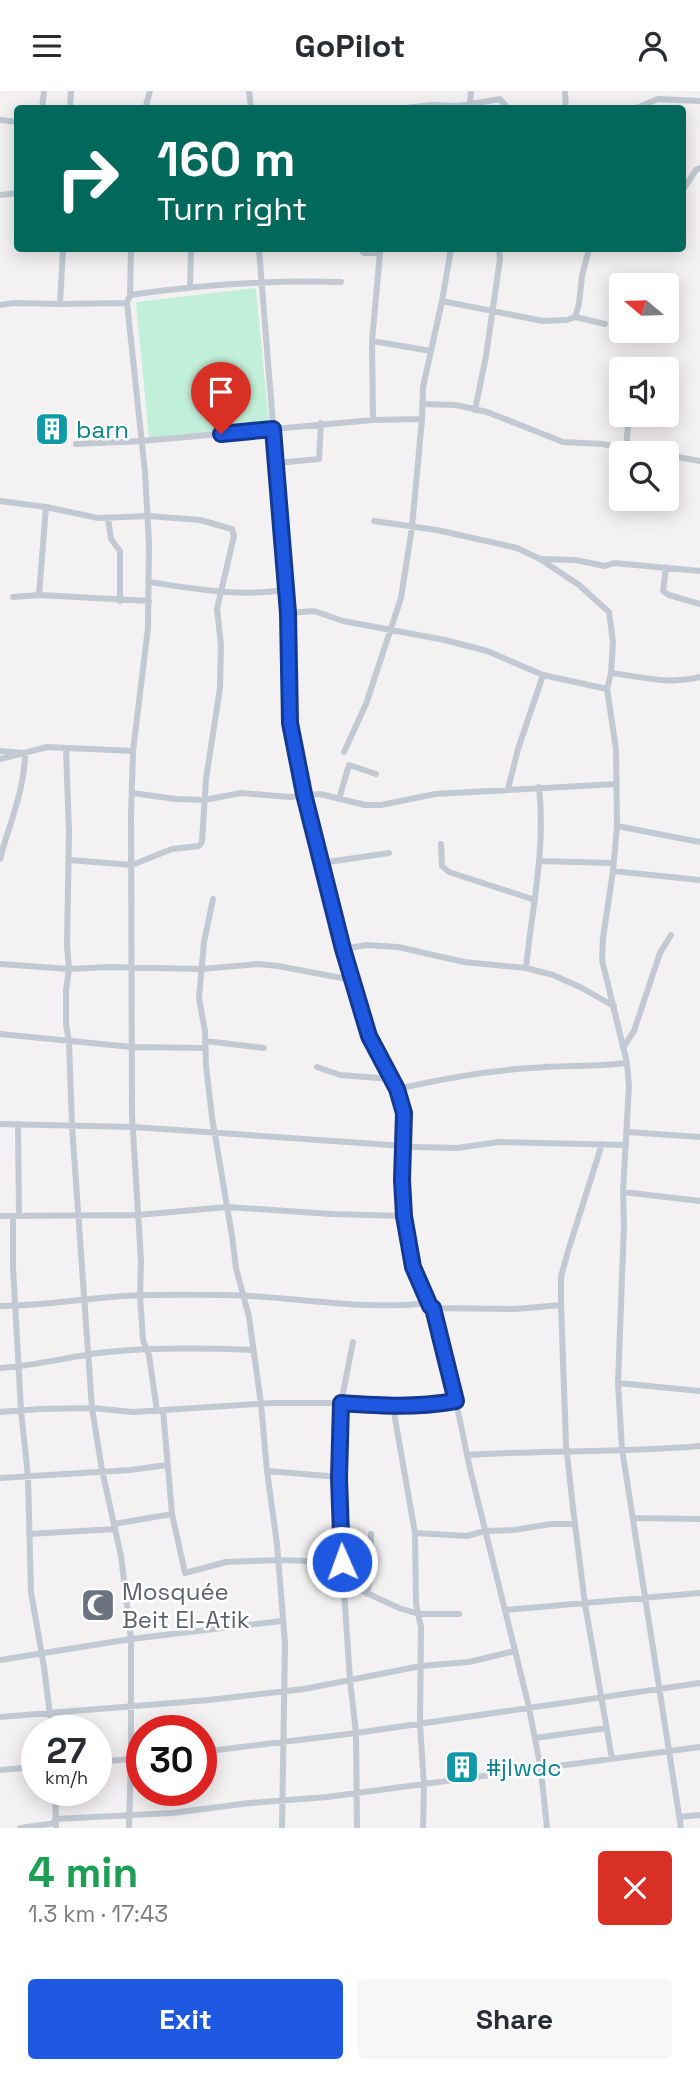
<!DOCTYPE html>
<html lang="en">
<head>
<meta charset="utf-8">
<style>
  :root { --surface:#fff; --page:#f7f7f7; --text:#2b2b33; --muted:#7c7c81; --accent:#1e58e0 }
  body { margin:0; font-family:"Space Grotesk",sans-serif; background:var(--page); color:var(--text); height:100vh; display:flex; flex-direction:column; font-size:26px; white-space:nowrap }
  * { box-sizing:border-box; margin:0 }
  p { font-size:23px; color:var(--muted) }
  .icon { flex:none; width:38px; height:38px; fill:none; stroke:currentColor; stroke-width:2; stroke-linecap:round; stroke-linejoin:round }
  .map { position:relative; height:1737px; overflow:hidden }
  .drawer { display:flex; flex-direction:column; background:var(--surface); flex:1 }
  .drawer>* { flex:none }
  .top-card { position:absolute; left:14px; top:14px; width:672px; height:147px; border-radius:7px; box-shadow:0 4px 18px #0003; background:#00695c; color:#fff; overflow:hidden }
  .needle { width:46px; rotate:289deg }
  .tools { position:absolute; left:609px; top:182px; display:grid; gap:14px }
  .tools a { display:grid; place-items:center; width:70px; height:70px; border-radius:7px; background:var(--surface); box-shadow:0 4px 18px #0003; font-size:35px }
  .speed { position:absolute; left:21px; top:1624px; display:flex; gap:14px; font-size:35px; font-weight:700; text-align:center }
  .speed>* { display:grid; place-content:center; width:91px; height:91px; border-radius:50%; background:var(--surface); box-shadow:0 4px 18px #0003; line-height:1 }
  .speed small { font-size:18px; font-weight:400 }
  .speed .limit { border:10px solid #d22; background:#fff; color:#111 }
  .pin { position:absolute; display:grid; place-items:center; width:60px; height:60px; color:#fff; margin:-72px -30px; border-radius:50% 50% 50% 0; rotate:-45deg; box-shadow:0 0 7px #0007 }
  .pin .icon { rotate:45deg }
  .me { position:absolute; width:77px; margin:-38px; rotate:358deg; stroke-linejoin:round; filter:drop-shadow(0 0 5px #0008) }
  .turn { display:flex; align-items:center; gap:24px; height:147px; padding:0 28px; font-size:32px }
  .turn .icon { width:91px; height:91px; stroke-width:2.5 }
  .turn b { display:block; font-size:49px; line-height:60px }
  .round { display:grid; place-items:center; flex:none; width:74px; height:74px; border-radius:7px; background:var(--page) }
  .head { display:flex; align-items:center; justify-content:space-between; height:119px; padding:0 28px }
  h1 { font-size:42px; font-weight:800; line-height:52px; color:#1e9e55 }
  .action { display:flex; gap:14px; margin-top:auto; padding:14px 28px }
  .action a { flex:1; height:80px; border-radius:7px; background:var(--accent); color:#fff; font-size:28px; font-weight:800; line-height:80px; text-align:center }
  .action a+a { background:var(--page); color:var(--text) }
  header { display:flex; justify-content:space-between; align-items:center; height:91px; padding:0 28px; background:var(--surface); font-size:32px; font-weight:800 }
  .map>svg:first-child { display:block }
  .pitch { fill:#c2efd9 }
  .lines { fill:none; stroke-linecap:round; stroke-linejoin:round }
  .street { stroke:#c2c9d2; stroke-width:6 }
  .route-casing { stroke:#143992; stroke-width:18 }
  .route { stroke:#1e58e0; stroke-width:12 }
  .labels { text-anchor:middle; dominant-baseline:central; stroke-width:5; stroke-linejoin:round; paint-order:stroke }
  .culture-label { font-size:24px; fill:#0d838f; stroke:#fff; text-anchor:start }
  .worship-label { font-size:24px; fill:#5b616d; stroke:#fff; text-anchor:start }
</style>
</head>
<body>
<header><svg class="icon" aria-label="menu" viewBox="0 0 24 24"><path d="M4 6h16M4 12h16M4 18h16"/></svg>GoPilot<svg class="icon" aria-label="person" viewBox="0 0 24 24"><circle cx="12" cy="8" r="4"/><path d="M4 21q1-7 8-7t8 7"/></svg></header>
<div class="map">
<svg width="700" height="1737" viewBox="0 0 700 1737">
  <rect width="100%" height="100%" fill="#f3f1f1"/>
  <path class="pitch" d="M256 197 269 334 149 347 136 211Z"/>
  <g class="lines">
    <path class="street" d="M249 0 251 18
      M565 0 566 18
      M470 12 471 0
      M42 18 44 0
      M70 18 71 0
      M145 18 150 0
      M396 18 432 14 458 15 500 8 509 18
      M634 18 658 8 700 10
      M0 29 18 31
      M682 100 696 79 700 77
      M0 104 18 102
      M131 158 130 204 127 212 145 381 149 453 148 537 133 660 131 724 132 1024 141 1170 140 1205 143 1249 149 1264 157 1320
      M259 158 288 522 290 632 304 703 343 858 369 945 397 998 404 1022 402 1089 404 1125 413 1176 430 1215 434 1217 446 1262 470 1378 528 1612 541 1679 547 1737
      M360 158 364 162H380L372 250 373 329
      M190 196 191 158
      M130 204C200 194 270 189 341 191
      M442 210 543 230 567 229 575 226 605 233
      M60 213 63 158
      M0 214 14 212 60 213 127 212
      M575 226 579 213 582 185 589 158
      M372 250 431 260
      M422 313 456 314 487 321 563 351 602 353 648 362
      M475 319 486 265 500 168 499 158
      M76 353 142 350 373 329 422 328
      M626 358 629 324
      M667 364 700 370
      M277 372 319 368 321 332
      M0 410 46 416 98 427 148 425 200 429 232 438 234 445 217 518 221 554 220 597 206 688 202 751 199 755 172 758 132 774 69 769
      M108 427 111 448 120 460V510
      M374 430 437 439 517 457 540 468 579 494 609 521 613 551 611 582 607 598 616 658 617 735 613 780 603 847 602 869 627 972 629 994 623 1101 624 1134 618 1292 622 1358 681 1737
      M542 468 575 469 605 475 614 472 700 480
      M666 476 663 500 669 504 700 513
      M149 491C197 498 236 506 285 499
      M39 504 46 416
      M13 506 39 504 149 510
      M288 522 314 520 343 530 445 549 487 560 543 584 607 598
      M611 582C643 586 668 594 700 586
      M66 657 69 741 67 855 69 878 66 900V933L69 951 72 1035 92 1317 102 1379 121 1465 131 1548V1667L129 1737
      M0 660 25 662C25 699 9 733 0 768
      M344 661 366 613 401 507 412 436 422 328 423 296 442 210 451 158
      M0 668 47 656 133 660
      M508 698 518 658 543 584
      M132 702 176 708 204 709 241 702 290 706 320 703 365 714H381L435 703 617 693
      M339 708 349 674 376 683
      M617 735 700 751
      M441 753 442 775 449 781 535 809
      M539 770 612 772
      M321 772 389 762
      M613 780 700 789
      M213 808 204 851 199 907 205 940 206 975 212 1026 232 1145 236 1177 249 1226 261 1313 267 1380 277 1453 285 1552 282 1737
      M343 858 367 854 398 856 464 871 526 877 553 884 580 896 614 915
      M0 873 69 878 109 876 202 878 258 873 278 875 352 889
      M526 877C532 817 546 757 539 696
      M0 943 132 956 205 957
      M205 950 264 957
      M623 957 634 940 660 862 671 844
      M317 976 340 984 391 988
      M397 998C441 988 485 980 530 977 563 974 595 976 627 972
      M0 1033 133 1036 419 1056 457 1057 499 1051 626 1054
      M18 1033 19 1125
      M627 1041 700 1046
      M602 1053 568 1160 561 1186V1214L566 1353 573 1417 585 1513 612 1668
      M623 1101 700 1110
      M0 1125 138 1124 227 1116 331 1123 404 1125
      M13 1125V1176L21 1319 28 1386 31 1501 44 1576 52 1640
      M0 1215C41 1215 82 1208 123 1205 157 1203 191 1204 225 1204 293 1205 362 1220 429 1212
      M434 1217 515 1218 561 1214
      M353 1251 341 1312 339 1386 342 1471 350 1589 356 1642 357 1737
      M0 1277C36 1275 71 1265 107 1261 155 1256 204 1257 253 1259
      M618 1292 700 1300
      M393 1316 415 1442 416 1513 421 1536 420 1633 424 1694 423 1737
      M163 1319 172 1423 185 1482 226 1471 278 1469 342 1471
      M0 1321 39 1318 92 1317 133 1321 273 1312H341L393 1316H420L456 1310
      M467 1364C545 1359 623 1362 700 1355
      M267 1380 339 1386
      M0 1387 130 1379 167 1374
      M633 1427 700 1428
      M114 1433 172 1423
      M415 1442 467 1445 485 1440 514 1439 551 1433H575
      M29 1443 115 1438
      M343 1491 399 1517 419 1523H459
      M367 1503 371 1482V1443
      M505 1519 700 1502
      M0 1569 131 1548 282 1530
      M0 1626 209 1609 304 1598 421 1575 469 1571 515 1560
      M535 1647 607 1637
      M201 1661 356 1642 700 1592
      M96 1671 142 1667
      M0 1679 37 1676
      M55 1699 56 1737
      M679 1726 700 1724
      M55 1728 172 1722 250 1712 327 1706 700 1656
      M20 1737 56 1732"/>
  </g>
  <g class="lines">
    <g class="route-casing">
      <path id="route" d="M221 343 273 338 288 522 290 632 304 703 343 858 369 945 397 998 404 1022 402 1089 404 1125 413 1176 430 1215 433 1217 456 1310C414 1317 384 1315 341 1312L339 1387 342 1471"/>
    </g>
    <use href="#route" class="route"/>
  </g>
  <defs>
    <g id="building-square" transform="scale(1.75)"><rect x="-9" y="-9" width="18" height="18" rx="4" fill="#0f9aa8" stroke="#fff"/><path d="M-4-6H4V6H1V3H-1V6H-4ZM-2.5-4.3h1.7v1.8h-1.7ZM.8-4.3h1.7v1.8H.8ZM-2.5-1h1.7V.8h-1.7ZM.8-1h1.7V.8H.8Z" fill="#fff"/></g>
    <g id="mosque-square" transform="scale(1.75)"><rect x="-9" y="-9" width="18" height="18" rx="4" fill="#6b7280" stroke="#fff"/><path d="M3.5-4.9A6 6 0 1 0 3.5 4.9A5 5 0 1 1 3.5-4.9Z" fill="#fff"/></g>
  </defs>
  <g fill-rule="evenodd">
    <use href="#building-square" x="52" y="338"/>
    <use href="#mosque-square" x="98" y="1514"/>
    <use href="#building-square" x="462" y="1676"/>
  </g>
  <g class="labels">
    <g class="culture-label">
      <text x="76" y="338">barn</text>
      <text x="486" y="1676">#jlwdc</text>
    </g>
    <g class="worship-label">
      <text x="122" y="1500">Mosquée<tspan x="122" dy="28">Beit El-Atik</tspan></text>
    </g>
  </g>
</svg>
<div class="tools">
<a><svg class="needle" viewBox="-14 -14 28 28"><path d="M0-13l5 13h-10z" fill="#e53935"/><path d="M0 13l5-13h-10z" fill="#7c7c81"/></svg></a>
<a><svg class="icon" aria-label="sound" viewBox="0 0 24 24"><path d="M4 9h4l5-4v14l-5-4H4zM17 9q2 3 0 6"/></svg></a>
<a><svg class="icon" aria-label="search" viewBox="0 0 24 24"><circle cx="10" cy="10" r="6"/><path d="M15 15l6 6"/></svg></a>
</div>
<div class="speed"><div>27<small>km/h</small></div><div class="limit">30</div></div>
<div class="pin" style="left:221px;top:343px;background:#d93025"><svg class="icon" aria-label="arrive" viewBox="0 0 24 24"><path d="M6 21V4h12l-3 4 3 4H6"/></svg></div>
<svg class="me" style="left:342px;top:1471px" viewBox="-20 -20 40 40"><circle r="17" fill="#1e58e0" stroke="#fff" stroke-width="3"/><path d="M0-11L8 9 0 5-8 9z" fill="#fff"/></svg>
<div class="top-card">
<div class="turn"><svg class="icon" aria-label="right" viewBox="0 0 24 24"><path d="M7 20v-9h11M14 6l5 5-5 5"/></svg><div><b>160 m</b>Turn right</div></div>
</div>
</div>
<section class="drawer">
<div class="head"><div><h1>4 min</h1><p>1.3 km · 17:43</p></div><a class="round" style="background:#d93025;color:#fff"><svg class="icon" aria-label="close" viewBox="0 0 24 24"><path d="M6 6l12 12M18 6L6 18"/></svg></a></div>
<div class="action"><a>Exit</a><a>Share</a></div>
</section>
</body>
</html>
